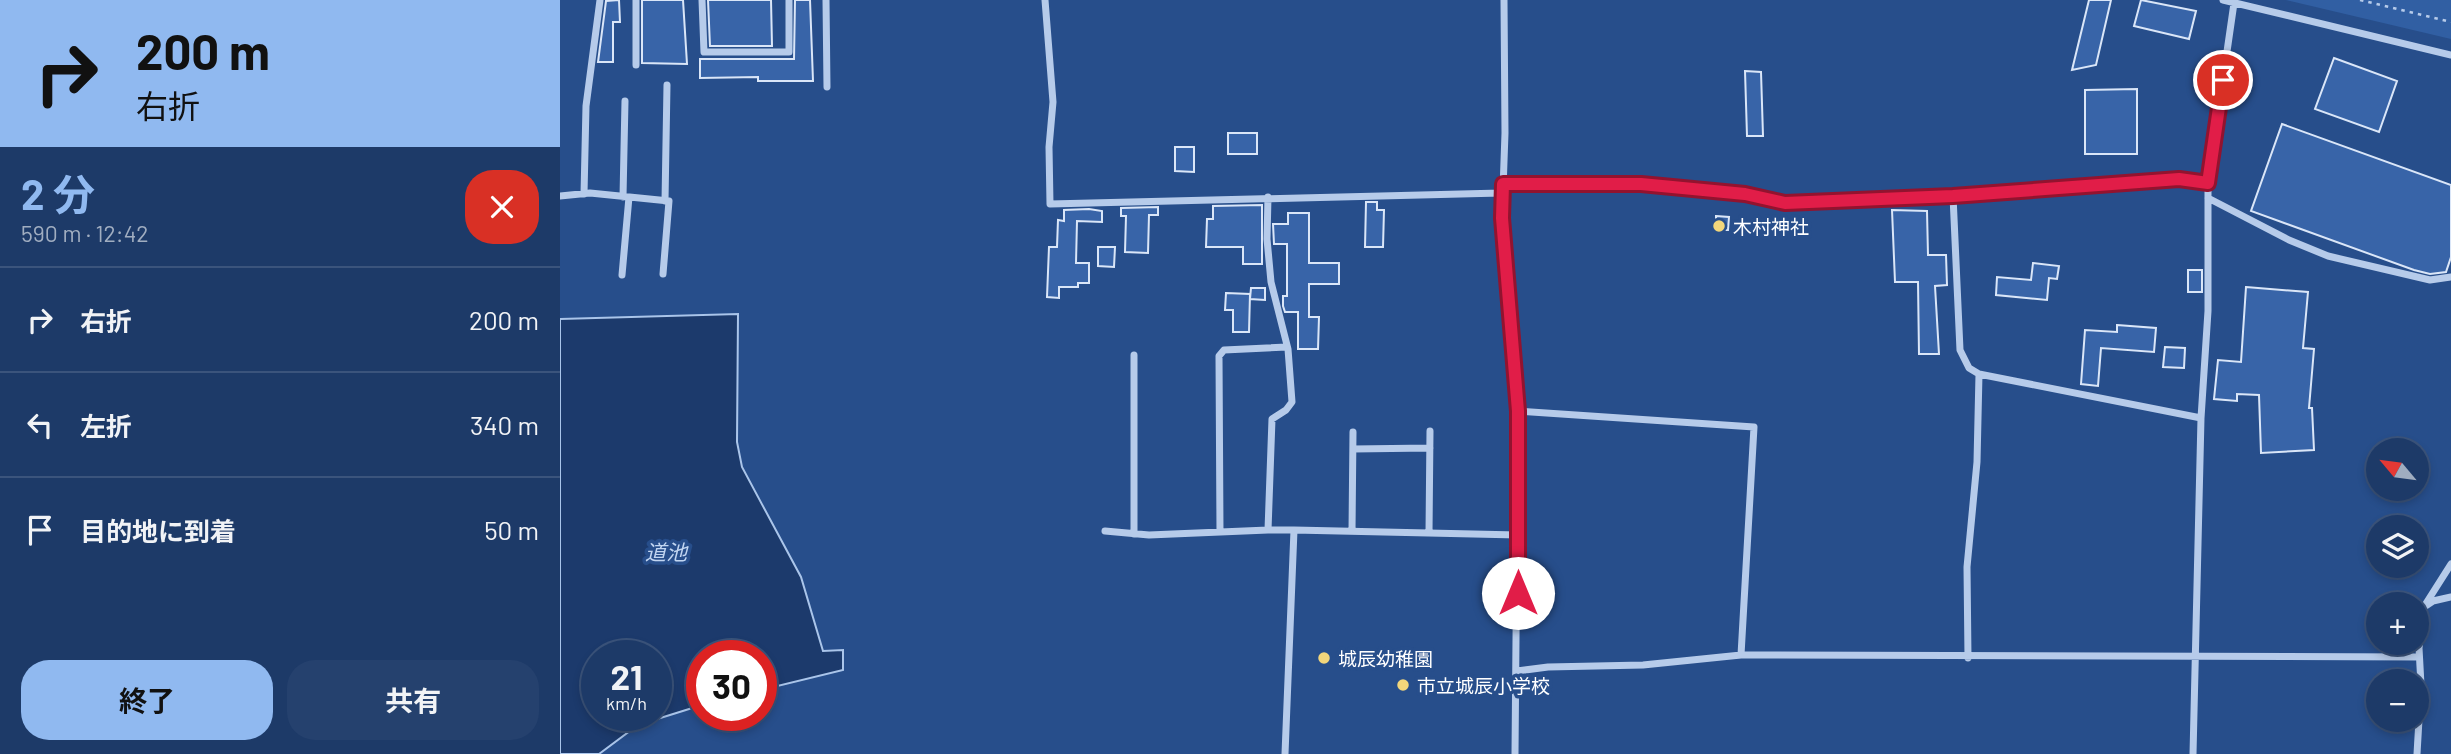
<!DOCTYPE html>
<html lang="ja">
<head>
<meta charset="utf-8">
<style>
  :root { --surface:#1d3a68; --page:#25416e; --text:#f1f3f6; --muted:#a0adc0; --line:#3b547c; --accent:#90b9f0 }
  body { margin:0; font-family:Barlow,"Noto Sans JP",sans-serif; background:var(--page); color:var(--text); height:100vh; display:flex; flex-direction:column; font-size:26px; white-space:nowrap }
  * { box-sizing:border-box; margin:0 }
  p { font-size:23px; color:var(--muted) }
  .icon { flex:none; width:38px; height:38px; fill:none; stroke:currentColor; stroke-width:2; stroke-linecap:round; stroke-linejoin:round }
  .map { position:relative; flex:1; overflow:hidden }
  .details { display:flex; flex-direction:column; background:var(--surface); width:560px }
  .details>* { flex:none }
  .hud { background:#90b9f0; color:#111; overflow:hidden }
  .needle { width:46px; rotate:299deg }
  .tools { position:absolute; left:1806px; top:438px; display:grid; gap:14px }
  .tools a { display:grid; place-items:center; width:63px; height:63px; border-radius:50%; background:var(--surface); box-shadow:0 4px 10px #0003,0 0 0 2px var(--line); font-size:35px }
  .speed { position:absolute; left:21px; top:640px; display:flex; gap:14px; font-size:35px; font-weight:700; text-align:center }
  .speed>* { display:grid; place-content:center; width:91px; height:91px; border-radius:50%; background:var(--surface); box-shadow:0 4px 10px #0003,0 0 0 2px var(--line); line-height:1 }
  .speed small { font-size:18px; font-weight:400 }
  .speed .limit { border:10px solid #d22; background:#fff; color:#111 }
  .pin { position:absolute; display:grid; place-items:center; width:60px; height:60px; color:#fff; margin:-30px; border:4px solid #fff; border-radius:50%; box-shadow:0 2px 7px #0007 }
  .me { position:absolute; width:77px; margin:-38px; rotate:0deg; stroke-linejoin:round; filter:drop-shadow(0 0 5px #0008) }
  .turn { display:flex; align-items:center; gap:24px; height:147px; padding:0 21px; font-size:32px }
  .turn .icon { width:91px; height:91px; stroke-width:2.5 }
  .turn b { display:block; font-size:49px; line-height:60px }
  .round { display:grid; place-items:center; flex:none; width:74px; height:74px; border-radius:28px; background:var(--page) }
  .head { display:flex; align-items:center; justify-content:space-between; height:119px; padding:0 21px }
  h1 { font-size:42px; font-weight:700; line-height:52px; color:var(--accent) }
  .cta { display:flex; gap:14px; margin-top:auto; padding:14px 21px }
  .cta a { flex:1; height:80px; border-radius:28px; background:var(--accent); color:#111; font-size:28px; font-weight:700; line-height:80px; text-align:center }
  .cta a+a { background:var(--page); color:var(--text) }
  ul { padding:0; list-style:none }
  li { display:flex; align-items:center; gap:21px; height:105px; padding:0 21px; border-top:2px solid var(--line) }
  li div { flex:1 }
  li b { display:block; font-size:26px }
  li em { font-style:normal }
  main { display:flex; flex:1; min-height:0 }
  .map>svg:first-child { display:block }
  .green { fill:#315fa3 }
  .water { fill:#1c3a6c; stroke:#aac5ea; stroke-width:2; fill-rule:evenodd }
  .building { fill:#3864a8; stroke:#dae6f8; stroke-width:2 }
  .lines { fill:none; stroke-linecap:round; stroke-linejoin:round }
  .path { stroke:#b6cbea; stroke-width:2.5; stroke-dasharray:3.5 5; stroke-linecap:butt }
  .street { stroke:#b6cbea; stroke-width:7 }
  .route-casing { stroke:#92132f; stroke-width:18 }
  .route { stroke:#e11d48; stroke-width:12 }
  .poi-dot { fill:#f2d67b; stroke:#274e8b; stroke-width:2.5 }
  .labels { text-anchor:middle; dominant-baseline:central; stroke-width:7; stroke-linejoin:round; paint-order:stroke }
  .poi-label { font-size:19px; fill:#fff; stroke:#274e8b; text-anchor:start }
  .water-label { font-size:21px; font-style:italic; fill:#c1d5f1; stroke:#274e8b }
</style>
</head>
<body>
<main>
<section class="details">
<div class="hud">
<div class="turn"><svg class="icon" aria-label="right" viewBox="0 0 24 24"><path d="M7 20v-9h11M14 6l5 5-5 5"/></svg><div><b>200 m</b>右折</div></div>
</div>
<div class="head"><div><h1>2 分</h1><p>590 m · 12:42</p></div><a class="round" style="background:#d93025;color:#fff"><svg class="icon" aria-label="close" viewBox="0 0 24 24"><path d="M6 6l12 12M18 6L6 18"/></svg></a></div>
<ul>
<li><svg class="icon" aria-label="right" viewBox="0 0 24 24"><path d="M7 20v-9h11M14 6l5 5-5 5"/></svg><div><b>右折</b></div><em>200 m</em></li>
<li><svg class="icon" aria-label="left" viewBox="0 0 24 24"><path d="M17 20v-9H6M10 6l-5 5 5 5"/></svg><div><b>左折</b></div><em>340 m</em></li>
<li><svg class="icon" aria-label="arrive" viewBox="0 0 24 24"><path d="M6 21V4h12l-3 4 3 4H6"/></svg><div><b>目的地に到着</b></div><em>50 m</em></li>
</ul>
<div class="cta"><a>終了</a><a>共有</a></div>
</section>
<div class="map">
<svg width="1891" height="754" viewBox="0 0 1891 754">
  <rect width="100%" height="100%" fill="#274e8b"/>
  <path class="green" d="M1726 0H1891V39Z"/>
  <path class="water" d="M178 314 177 442 182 467 241 577 263 651 283 650V670L201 690V656H142V705L78 725 39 754H0V319ZM37 656H96V716H37Z"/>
  <path class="building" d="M59 0 60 22H53V62H38L46 1Z
    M82 0H123L127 64 82 63Z
    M148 0H211L212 46H150Z
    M235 0H250L253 81H198V77L140 78V59H234Z
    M1529 0H1551L1536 65 1512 70Z
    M1581 0 1636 11 1629 39 1574 26Z
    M1774 58 1837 81 1819 132 1755 109Z
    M1185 71 1201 72 1203 136H1187Z
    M1577 89V154H1525V90Z
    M1722 124 1891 185V257L1886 272 1870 274 1854 270 1691 211Z
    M668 133H697V154H668Z
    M615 147H634V172L615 171Z
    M806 202H817V210H824L823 247H805Z
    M702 205V264H683V247H646L647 219H653V206Z
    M598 207V215H589L588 253 565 252 566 216H561V208Z
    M529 209 542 211V222L517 221 516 263H529V283H518V287H499V298L487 297 489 247H497L498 220 504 221V210Z
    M1332 210 1367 211 1368 255H1386L1387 285 1375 286 1379 354H1359L1358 282H1335Z
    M728 213H749V263H779V284H749V317H759L758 349H738V312H725L723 306V296H727V244H714L713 224H728Z
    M1156 216 1169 217 1168 230H1156Z
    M538 247H555L554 267 538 266Z
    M1473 263 1499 266 1497 279 1489 278 1487 300 1436 295 1437 277 1471 280Z
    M1628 270H1642V292H1628Z
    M1686 287 1748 292 1743 348 1754 349 1749 408H1752L1754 450 1701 453 1699 395 1677 394V401L1654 399 1658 360 1681 362Z
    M691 288H705V300L690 299Z
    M666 293 690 294 689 332H673V310H665Z
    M1557 325 1596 328 1594 352 1541 348 1538 386 1521 384 1525 330 1557 332Z
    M1605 347 1625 348 1624 368 1603 367Z"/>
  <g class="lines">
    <path class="path" d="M1800 0 1891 22"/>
    <path class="street" d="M76 0V65
      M142 0 144 52H229V0
      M266 0 267 87
      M485 0 493 102 489 147 490 204 941 193
      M944 0 945 133 942 218 958 411 955 754
      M1663 0 1891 55
      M943 184 1059 183 1146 189 1225 203 1393 196 1619 179 1648 183
      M24 194 26 106 40 0
      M0 196 30 193 109 201 103 274
      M1393 196 1400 350 1409 368 1419 374 1641 418
      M63 197 65 101
      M708 197 707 239 711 282 728 349 732 402 726 410 712 419 708 530H734L725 754
      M1648 198 1729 240 1768 256 1870 280 1891 277
      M105 201 107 85
      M62 275 69 197
      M574 355V534
      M958 411 1194 427 1181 655
      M793 449 870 448
      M734 530 958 535
      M545 531 589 535 708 530
      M792 531 793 432
      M660 532 659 356 664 350 727 347
      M869 533 870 431
      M1865 605 1891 564
      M1408 658 1407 567 1417 462 1419 374
      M957 671 988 667 1083 665 1181 655 1859 657
      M1633 754 1641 418 1648 311V183L1674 3
      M1857 754 1861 685 1859 648 1864 607 1873 601 1891 597"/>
  </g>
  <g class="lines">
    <g class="route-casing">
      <path id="route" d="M958 593V411L942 218 943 184H1081L1185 194 1225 203 1393 196 1619 179 1648 183 1663 80"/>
    </g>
    <use href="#route" class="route"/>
  </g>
  <g class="poi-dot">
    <circle cx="1159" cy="226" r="7"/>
    <circle cx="764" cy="658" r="7"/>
    <circle cx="843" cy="685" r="7"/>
  </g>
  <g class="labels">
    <g class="poi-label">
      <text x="1173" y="226">木村神社</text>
      <text x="778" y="658">城辰幼稚園</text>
      <text x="857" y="685">市立城辰小学校</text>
    </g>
    <g class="water-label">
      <text x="106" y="551">道池</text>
    </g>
  </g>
</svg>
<div class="tools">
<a><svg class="needle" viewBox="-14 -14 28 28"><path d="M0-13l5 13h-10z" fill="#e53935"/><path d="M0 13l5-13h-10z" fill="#a0adc0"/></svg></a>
<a><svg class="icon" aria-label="layers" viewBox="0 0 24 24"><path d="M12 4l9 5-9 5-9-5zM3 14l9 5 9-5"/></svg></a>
<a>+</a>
<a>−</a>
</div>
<div class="speed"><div>21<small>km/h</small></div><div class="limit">30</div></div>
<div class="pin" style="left:1663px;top:80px;background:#d93025"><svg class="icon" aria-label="arrive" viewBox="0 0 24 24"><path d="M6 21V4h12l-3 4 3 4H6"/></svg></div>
<svg class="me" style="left:958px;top:593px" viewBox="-20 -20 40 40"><circle r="19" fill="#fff"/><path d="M0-13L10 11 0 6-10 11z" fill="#e11d48"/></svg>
</div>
</main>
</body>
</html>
